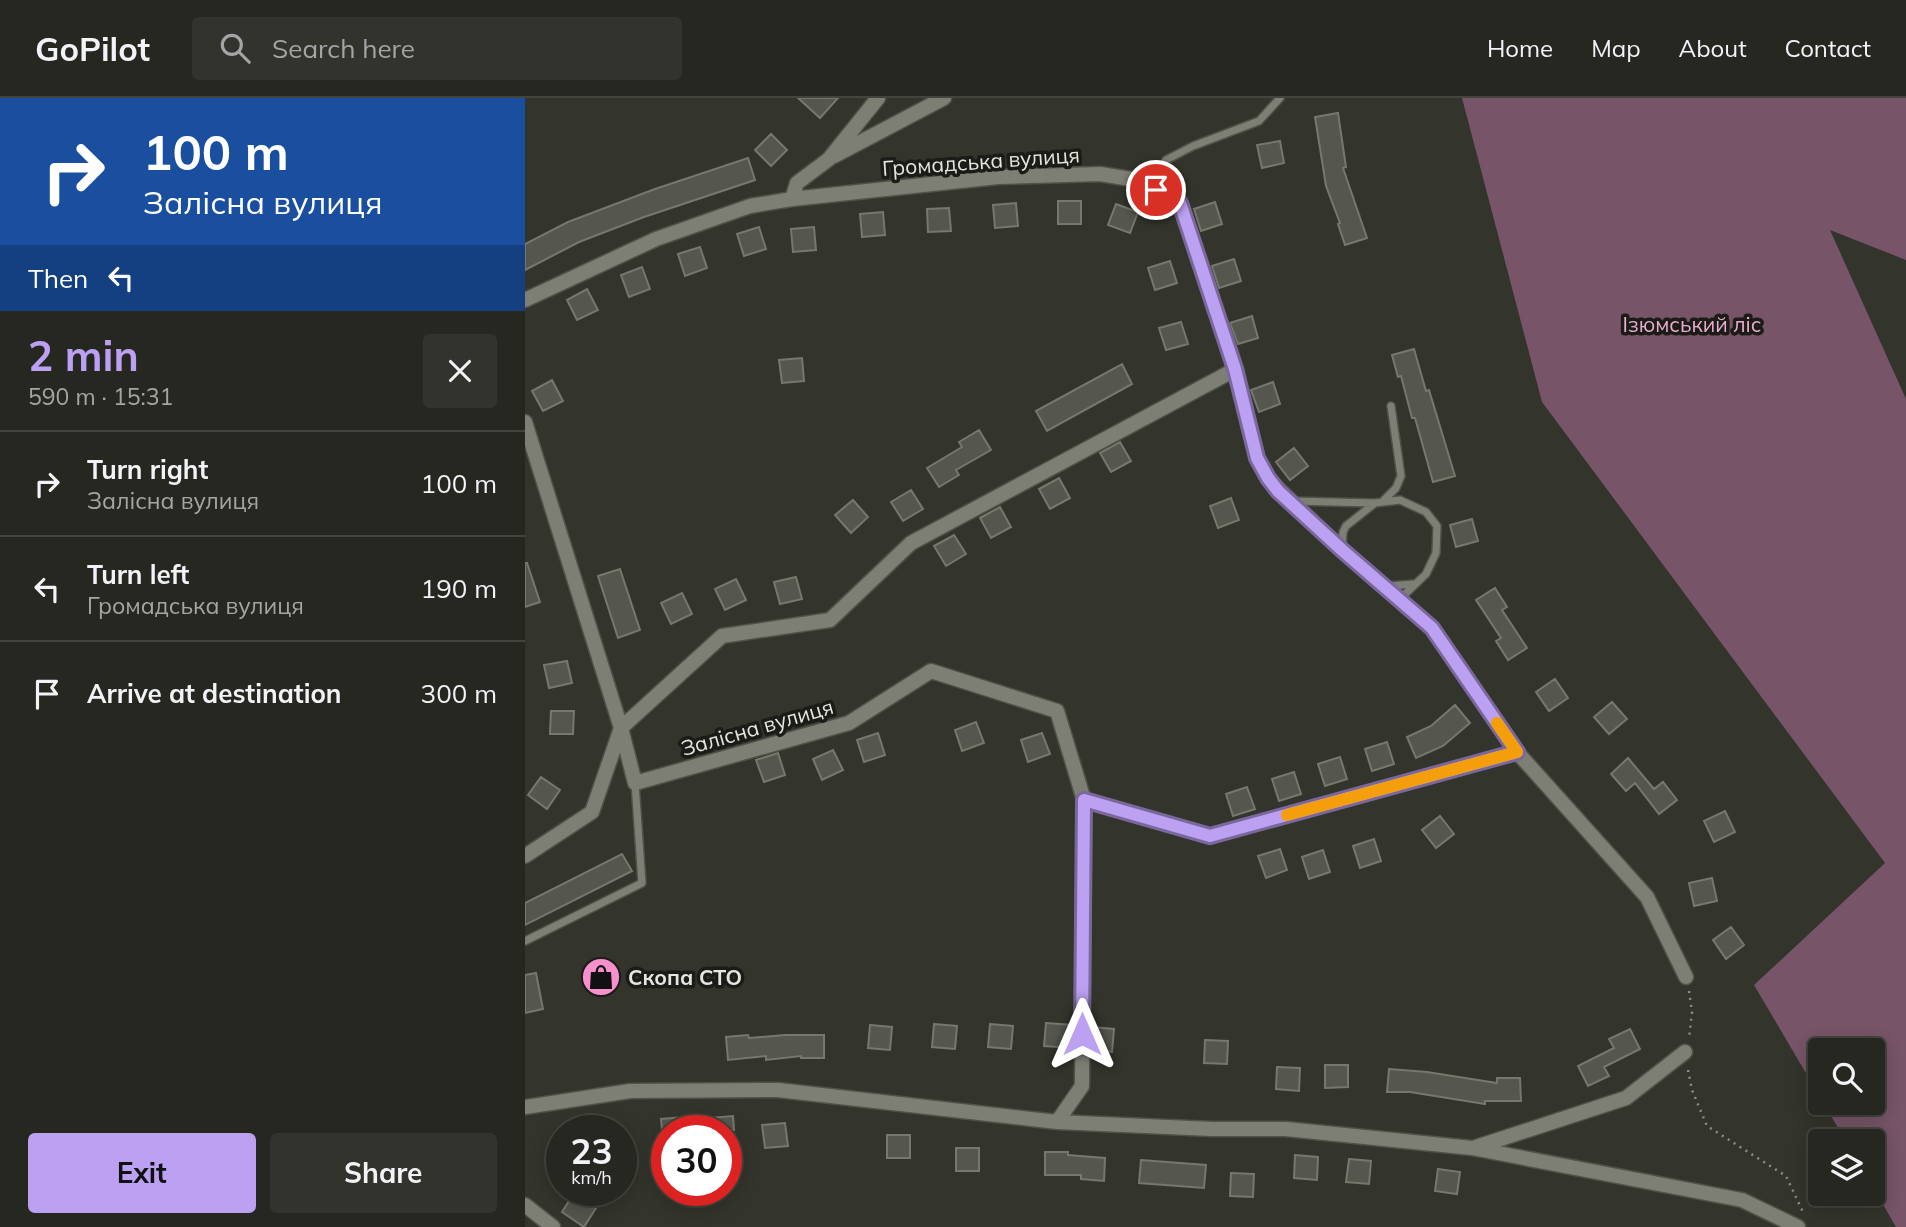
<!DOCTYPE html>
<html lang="en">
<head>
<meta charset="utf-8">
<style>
  :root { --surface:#262720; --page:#32332d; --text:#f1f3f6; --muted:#a4a5a5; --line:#42443e; --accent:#bca0f2 }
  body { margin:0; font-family:Mulish,sans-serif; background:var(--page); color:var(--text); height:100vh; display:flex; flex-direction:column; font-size:26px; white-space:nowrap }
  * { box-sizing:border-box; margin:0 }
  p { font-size:23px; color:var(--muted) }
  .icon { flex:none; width:38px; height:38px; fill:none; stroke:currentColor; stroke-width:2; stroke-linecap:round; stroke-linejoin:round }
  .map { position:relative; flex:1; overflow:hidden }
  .panel { display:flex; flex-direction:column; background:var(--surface); width:525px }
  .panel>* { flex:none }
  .hud { background:#1a4fa0; color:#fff; overflow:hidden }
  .controls { position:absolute; left:1283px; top:940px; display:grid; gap:14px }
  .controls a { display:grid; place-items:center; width:77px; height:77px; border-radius:7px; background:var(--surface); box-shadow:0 4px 18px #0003,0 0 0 2px var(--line); font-size:35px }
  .speed { position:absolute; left:21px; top:1017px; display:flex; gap:14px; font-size:35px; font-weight:700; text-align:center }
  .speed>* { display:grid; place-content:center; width:91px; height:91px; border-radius:50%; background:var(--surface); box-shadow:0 4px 18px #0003,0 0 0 2px var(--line); line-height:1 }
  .speed small { font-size:18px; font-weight:400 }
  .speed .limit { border:10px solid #d22; background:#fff; color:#111 }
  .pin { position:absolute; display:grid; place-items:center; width:60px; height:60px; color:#fff; margin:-30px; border:4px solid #fff; border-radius:50%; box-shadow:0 2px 7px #0007 }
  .me { position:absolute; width:77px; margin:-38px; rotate:0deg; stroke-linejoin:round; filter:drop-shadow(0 0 5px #0008) }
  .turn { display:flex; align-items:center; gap:24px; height:147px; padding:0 28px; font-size:32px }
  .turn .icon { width:91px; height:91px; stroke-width:2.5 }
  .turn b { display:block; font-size:49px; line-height:60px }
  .then { display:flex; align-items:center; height:66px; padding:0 28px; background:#0003; gap:14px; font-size:26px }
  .round { display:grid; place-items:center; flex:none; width:74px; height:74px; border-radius:7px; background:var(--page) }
  .headline { display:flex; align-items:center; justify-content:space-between; height:119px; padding:0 28px }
  h1 { font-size:42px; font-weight:700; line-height:52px; color:var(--accent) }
  .primary-button { display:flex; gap:14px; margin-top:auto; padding:14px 28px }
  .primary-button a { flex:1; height:80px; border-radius:7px; background:var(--accent); color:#111; font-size:28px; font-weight:700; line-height:80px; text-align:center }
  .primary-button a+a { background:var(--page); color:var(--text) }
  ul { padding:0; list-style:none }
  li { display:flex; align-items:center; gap:21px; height:105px; padding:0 28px; border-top:2px solid var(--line) }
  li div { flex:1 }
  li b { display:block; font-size:26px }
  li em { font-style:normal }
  header { display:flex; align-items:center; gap:42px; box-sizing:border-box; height:98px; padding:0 35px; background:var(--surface); border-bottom:2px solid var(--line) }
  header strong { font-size:33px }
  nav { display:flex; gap:38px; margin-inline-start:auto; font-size:24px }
  .search { width:490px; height:63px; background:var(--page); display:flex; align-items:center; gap:18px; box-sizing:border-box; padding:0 24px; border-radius:7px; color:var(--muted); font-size:26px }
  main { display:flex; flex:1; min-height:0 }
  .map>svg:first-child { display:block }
  .forest { fill:#775468 }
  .building { fill:#55564d; stroke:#76776d; stroke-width:2 }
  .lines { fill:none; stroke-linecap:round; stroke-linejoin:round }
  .service-casing { stroke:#505148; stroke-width:10 }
  .minor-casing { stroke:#505148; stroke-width:17 }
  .path { stroke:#8c8d85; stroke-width:2.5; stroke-dasharray:2 5; stroke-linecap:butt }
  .service { stroke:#7e7f74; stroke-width:7 }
  .minor { stroke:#7e7f74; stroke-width:14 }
  .route-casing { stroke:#7a689d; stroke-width:18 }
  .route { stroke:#bca0f2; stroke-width:12 }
  .slow { stroke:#f59e0b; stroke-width:12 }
  .labels { text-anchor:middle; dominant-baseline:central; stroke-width:7; stroke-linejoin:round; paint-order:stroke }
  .street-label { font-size:21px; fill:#e5e6e0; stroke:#1b1b17 }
  .park-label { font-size:21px; fill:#eaadcf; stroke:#1b1b17 }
  .poi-label { font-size:21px; font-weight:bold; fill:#e5e6e0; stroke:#1b1b17; text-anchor:start }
</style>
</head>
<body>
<header>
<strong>GoPilot</strong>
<div class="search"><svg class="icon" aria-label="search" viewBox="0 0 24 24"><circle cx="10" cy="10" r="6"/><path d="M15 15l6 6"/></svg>Search here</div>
<nav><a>Home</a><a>Map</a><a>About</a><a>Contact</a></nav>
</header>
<main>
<section class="panel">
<div class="hud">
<div class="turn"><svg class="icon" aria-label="right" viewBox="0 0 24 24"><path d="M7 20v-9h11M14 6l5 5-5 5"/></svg><div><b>100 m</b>Залісна вулиця</div></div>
<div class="then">Then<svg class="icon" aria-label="left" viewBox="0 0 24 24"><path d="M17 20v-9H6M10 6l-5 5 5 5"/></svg></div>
</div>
<div class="headline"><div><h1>2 min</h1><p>590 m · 15:31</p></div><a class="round"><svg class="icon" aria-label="close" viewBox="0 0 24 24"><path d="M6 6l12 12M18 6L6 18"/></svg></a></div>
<ul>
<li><svg class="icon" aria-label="right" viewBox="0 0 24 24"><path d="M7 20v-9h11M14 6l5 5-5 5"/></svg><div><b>Turn right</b><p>Залісна вулиця</p></div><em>100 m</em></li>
<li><svg class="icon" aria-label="left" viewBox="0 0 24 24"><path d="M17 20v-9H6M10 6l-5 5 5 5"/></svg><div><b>Turn left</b><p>Громадська вулиця</p></div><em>190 m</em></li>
<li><svg class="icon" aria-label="arrive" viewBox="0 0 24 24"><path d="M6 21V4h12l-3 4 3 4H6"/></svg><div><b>Arrive at destination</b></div><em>300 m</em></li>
</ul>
<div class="primary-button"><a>Exit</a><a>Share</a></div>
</section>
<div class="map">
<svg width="1381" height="1129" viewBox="0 0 1381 1129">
  <rect width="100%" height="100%" fill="#33342b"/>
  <path class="forest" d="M937 0H1381V162L1305 132 1381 301V1129H1371L1348 1089V1043H1321L1298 1005 1348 1004V952H1295V999L1229 887 1360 765 1017 304Z"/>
  <path class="building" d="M273 0H313L295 20Z
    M813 15 821 69 818 70 842 140 820 147 813 126 815 125 801 88 790 19Z
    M246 36 262 52 246 68 230 52Z
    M755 43 759 65 737 70 732 47Z
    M223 60 230 82 119 119 54 144 0 172V146L43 124 130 91Z
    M533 103H556V126H533Z
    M690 104 697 126 676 133 669 111Z
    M491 105 493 128 470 130 468 107Z
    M591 106 613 114 605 135 583 127Z
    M424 110 426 133 403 134 402 111Z
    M358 114 360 137 337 139 335 116Z
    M234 129 241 151 219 158 212 136Z
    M289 129 291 152 268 154 266 131Z
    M175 149 182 170 160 178 153 156Z
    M709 161 716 183 694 190 687 168Z
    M645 163 652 185 630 192 623 170Z
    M117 169 125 191 104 199 96 177Z
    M62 191 73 212 52 222 42 202Z
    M727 218 733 240 713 246 705 225Z
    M656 224 663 246 641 252 634 230Z
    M889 251 901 293 904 292 930 378 908 384 890 320H887L876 278 873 279 867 257Z
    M277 260 279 283 257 285 254 262Z
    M597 266 607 286 522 333 511 313Z
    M27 282 38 303 18 313 7 293Z
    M748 284 755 306 734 314 726 292Z
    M454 332 466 352 431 372 434 377 414 389 402 370 437 349 434 344Z
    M595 344 606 363 586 374 575 355Z
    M769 350 783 368 765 382 751 364Z
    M534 380 545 400 525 411 514 391Z
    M386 392 398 411 378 423 366 404Z
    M706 400 714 422 693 430 685 408Z
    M328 402 343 419 326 435 310 417Z
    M475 409 486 429 466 440 455 420Z
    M947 421 953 443 931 449 925 427Z
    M429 437 441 456 421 468 409 448Z
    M0 465H2L15 504 0 509Z
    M95 471 115 532 93 540 73 478Z
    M271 479 277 501 255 506 249 484Z
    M211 481 221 502 200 512 190 491Z
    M970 490 982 509 977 512 1002 550 983 562 971 543 976 540 951 502Z
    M157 495 167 516 146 526 136 505Z
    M42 563 47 585 24 590 19 567Z
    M1030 581 1043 600 1024 613 1011 594Z
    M1087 604 1102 621 1084 636 1069 619Z
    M930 607 945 625 918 648 891 660 882 639 906 628Z
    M26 613H49L48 636H25Z
    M451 624 459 645 437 653 430 632Z
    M353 635 360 657 339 664 332 642Z
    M517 635 525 656 503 664 496 642Z
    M862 644 869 666 847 673 840 651Z
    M308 652 318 672 297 682 288 661Z
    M253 655 260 677 239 684 231 662Z
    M815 659 822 681 800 688 793 666Z
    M1103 660 1129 691 1138 684 1152 702 1134 716 1110 685 1101 693 1086 676Z
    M769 674 776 696 754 703 747 681Z
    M16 679 35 692 22 711 3 697Z
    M722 689 730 711 708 718 701 696Z
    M1200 713 1210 734 1189 744 1179 723Z
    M915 718 929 736 911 750 897 732Z
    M849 741 856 763 835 770 828 748Z
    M755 751 762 772 741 780 733 758Z
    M798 752 805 774 784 781 777 759Z
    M97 756 107 773 0 827V805Z
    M1187 780 1192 803 1169 808 1164 785Z
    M1206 829 1219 847 1201 861 1188 842Z
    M11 875 18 911 0 915V877Z
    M521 925 548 927V950L519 948Z
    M409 926 432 928 430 951 407 949Z
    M465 926 488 928 486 951 463 949Z
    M345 927 367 929 365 952 343 950Z
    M567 929 589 931 587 954 567 952Z
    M1105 931 1115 951 1079 969 1084 978 1063 988 1053 968 1089 950 1084 941Z
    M223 937 224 940 260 937H299V960H276V958L241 962V958L203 962 201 939Z
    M680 942 703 943 702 966 679 965Z
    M800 967H823V989L800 990Z
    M752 969 775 970 774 993 751 991Z
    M864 971 902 974 972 985V980H995L996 1003H960V1006L885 994H862Z
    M208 1018 209 1032H186L185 1020Z
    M159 1019 160 1032H137L136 1021Z
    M260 1025 263 1048 240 1050 237 1027Z
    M362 1037H385V1060H362Z
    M431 1050H454V1073H431Z
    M520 1054H543V1057L580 1060 579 1083 556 1081V1077H520Z
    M770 1057 793 1059 792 1082 769 1080Z
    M824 1061 846 1063 844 1086 821 1084Z
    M616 1062 681 1067 679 1090 614 1085Z
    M913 1071 935 1074 932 1096 910 1093Z
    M706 1075 729 1076 728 1099 705 1098Z
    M51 1092H67L78 1099 59 1129 37 1114Z"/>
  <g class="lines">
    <g class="service-casing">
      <path id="service" d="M641 62 668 48 734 23 755 0
        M859 402 871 390 876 378 866 308
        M767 403 849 405
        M817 451 818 434 821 428 850 405 875 402 901 414 912 428 911 455 901 476 874 502
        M863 488 889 486
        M0 843 117 785 110 685"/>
    </g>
    <g class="minor-casing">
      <path id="minor" d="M309 58 419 0
        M267 101 272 85 304 61 353 0
        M0 202 131 141 225 108 267 101 473 79 575 76 606 81 655 105 711 271 732 361 743 381 817 452 907 530 992 654 1122 799 1161 879
        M0 324 96 630 110 685 324 625 406 573 532 613 559 702 557 988 532 1024
        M559 702 685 738 992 654
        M0 758 67 714 96 630 197 538 305 522 386 445 711 271
        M0 1009 105 993 253 992 532 1024 687 1031H761L947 1050 1217 1102 1273 1129
        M951 1049 1101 1000 1160 954
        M0 1107 28 1129"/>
    </g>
    <path class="path" d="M1164 893 1167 914 1164 941
      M1163 972 1167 992 1182 1028 1261 1078 1278 1114"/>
    <use href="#service" class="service"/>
    <use href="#minor" class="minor"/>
  </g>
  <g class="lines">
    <g class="route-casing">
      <path id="route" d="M557 936 559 702 685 738 992 654 907 530 817 452 753 393 743 380 732 360 710 271 655 105 631 92"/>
    </g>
    <use href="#route" class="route"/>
    <path class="slow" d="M762 717 992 654 972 625"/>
  </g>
  <defs>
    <g id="shop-disc" transform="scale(2.0125)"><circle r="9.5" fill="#f790cd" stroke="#1b1b17"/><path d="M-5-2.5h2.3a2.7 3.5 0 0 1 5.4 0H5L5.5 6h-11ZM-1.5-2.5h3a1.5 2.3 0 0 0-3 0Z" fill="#111"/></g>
  </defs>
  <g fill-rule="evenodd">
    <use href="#shop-disc" x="76" y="879"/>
  </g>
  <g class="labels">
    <g class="street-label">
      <text transform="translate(456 63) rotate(-4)">Громадська вулиця</text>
      <text transform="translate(232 629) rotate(-16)">Залісна вулиця</text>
    </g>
    <g class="park-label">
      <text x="1167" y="226">Ізюмський ліс</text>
    </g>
    <g class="poi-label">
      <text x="103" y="879">Скопа СТО</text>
    </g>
  </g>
</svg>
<div class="controls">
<a><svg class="icon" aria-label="search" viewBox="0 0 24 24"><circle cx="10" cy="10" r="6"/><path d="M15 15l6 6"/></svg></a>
<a><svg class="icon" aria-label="layers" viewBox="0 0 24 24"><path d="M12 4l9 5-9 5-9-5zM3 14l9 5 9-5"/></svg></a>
</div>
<div class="speed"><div>23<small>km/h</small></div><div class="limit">30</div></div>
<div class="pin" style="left:631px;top:92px;background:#d93025"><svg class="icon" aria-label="arrive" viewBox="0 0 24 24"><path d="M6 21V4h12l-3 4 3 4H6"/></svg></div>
<svg class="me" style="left:557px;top:936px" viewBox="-20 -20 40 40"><path d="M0-17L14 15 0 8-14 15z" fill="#bca0f2" stroke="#fff" stroke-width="4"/></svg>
</div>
</main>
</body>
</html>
